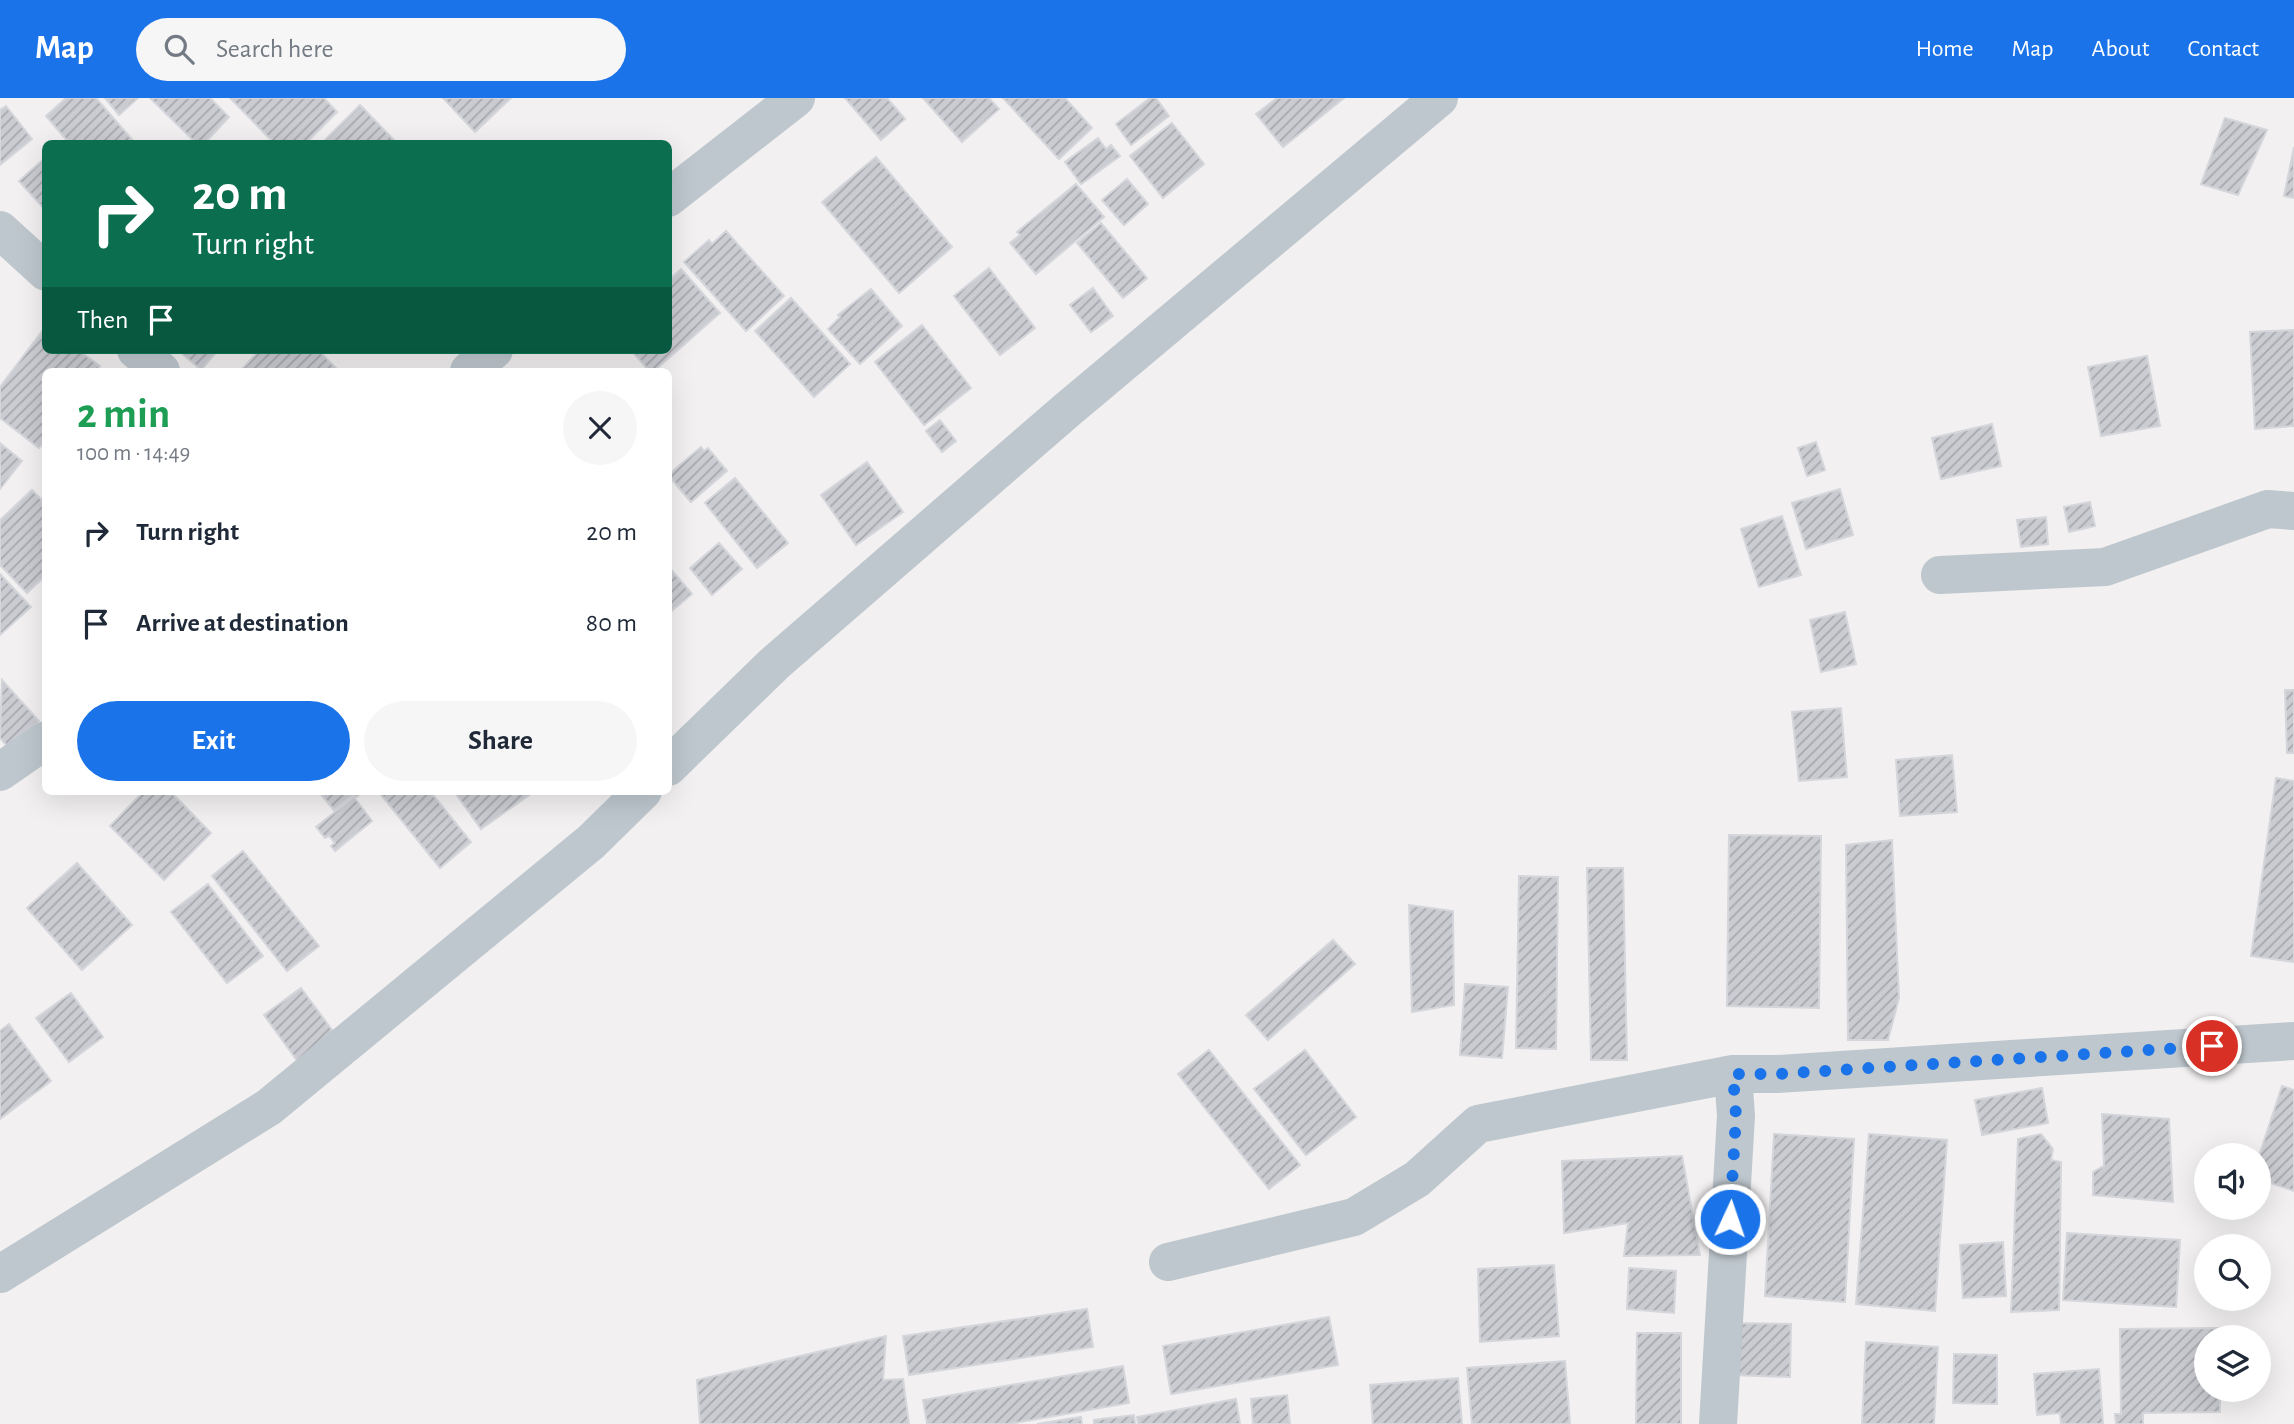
<!DOCTYPE html>
<html lang="en">
<head>
<meta charset="utf-8">
<style>
  :root { --surface:#fff; --page:#f6f6f7; --text:#1f2937; --muted:#747a83; --accent:#1a73e8 }
  body { margin:0; font-family:"Alegreya Sans",sans-serif; background:var(--page); color:var(--text); height:100vh; display:flex; flex-direction:column; font-size:26px; white-space:nowrap }
  * { box-sizing:border-box; margin:0 }
  p { font-size:23px; color:var(--muted) }
  .icon { flex:none; width:38px; height:38px; fill:none; stroke:currentColor; stroke-width:2; stroke-linecap:round; stroke-linejoin:round }
  .map { position:relative; flex:1; overflow:hidden }
  .details { position:absolute; left:42px; top:270px; width:630px; height:427px; display:flex; flex-direction:column; background:var(--surface); border-radius:10px; box-shadow:0 7px 28px #0002 }
  .details>* { flex:none }
  .banner { position:absolute; left:42px; top:42px; width:630px; height:214px; border-radius:10px; box-shadow:0 7px 28px #0002; background:#0b6e4f; color:#fff; overflow:hidden }
  .tools { position:absolute; left:2194px; top:1045px; display:grid; gap:14px }
  .tools a { display:grid; place-items:center; width:77px; height:77px; border-radius:50%; background:var(--surface); box-shadow:0 7px 28px #0002; font-size:35px }
  .pin { position:absolute; display:grid; place-items:center; width:60px; height:60px; color:#fff; margin:-30px; border:4px solid #fff; border-radius:50%; box-shadow:0 2px 7px #0007 }
  .me { position:absolute; width:77px; margin:-38px; rotate:3deg; stroke-linejoin:round; filter:drop-shadow(0 0 5px #0008) }
  .turn { display:flex; align-items:center; gap:24px; height:147px; padding:0 35px; font-size:32px }
  .turn .icon { width:91px; height:91px; stroke-width:2.5 }
  .turn b { display:block; font-size:49px; line-height:60px }
  .then { display:flex; align-items:center; height:66px; padding:0 35px; background:#0003; gap:14px; font-size:26px }
  .round { display:grid; place-items:center; flex:none; width:74px; height:74px; border-radius:37px; background:var(--page) }
  .head { display:flex; align-items:center; justify-content:space-between; height:119px; padding:0 35px }
  h1 { font-size:42px; font-weight:700; line-height:52px; color:#1e9e55 }
  .button { display:flex; gap:14px; margin-top:auto; padding:14px 35px }
  .button a { flex:1; height:80px; border-radius:42px; background:var(--accent); color:#fff; font-size:28px; font-weight:700; line-height:80px; text-align:center }
  .button a+a { background:var(--page); color:var(--text) }
  ul { padding:0; list-style:none }
  li { display:flex; align-items:center; gap:21px; height:91px; padding:0 35px }
  li div { flex:1 }
  li b { display:block; font-size:26px }
  li em { font-style:normal }
  header { display:flex; align-items:center; gap:42px; box-sizing:border-box; height:98px; padding:0 35px; background:var(--accent); color:#fff }
  header strong { font-size:33px }
  nav { display:flex; gap:38px; margin-inline-start:auto; font-size:24px }
  .search { width:490px; height:63px; background:var(--page); display:flex; align-items:center; gap:18px; box-sizing:border-box; padding:0 24px; border-radius:38px; color:var(--muted); font-size:26px }
  .map>svg:first-child { display:block }
  .building { fill:url(#building-hatch); stroke:#d4d6db; stroke-width:2 }
  .lines { fill:none; stroke-linecap:round; stroke-linejoin:round }
  .minor { stroke:#bec7ce; stroke-width:38 }
  .route { stroke:#1a73e8; stroke-width:12; stroke-dasharray:0 21.6 }
</style>
</head>
<body>
<header>
<strong>Map</strong>
<div class="search"><svg class="icon" aria-label="search" viewBox="0 0 24 24"><circle cx="10" cy="10" r="6"/><path d="M15 15l6 6"/></svg>Search here</div>
<nav><a>Home</a><a>Map</a><a>About</a><a>Contact</a></nav>
</header>
<div class="map">
<svg width="2294" height="1326" viewBox="0 0 2294 1326">
  <defs>
    <pattern id="building-hatch" width="6" height="6" patternUnits="userSpaceOnUse" patternTransform="scale(1.75)"><rect width="6" height="6" fill="#caccd2"/><path d="M-1 1l2-2M0 6l6-6M5 7l2-2" fill="none" stroke="#a6a8ae"/></pattern>
  </defs>
  <rect width="100%" height="100%" fill="#f2f0f0"/>
  <path class="building" d="M66 0H96L136 46H70L46 18Z
    M105 0H138L119 17Z
    M150 0H210L229 19 204 46H197Z
    M230 0H324L337 14 305 46H275Z
    M443 0H511L475 34Z
    M845 0H887L905 21 881 42Z
    M923 0H989L999 11 962 44Z
    M1003 0H1065L1092 30 1059 61Z
    M1150 0H1156L1169 18 1131 47 1116 26Z
    M1277 0H1344L1283 49 1256 16Z
    M360 7 398 46H321Z
    M6 8 32 41 0 67V12Z
    M2225 20 2267 32 2238 97 2201 86Z
    M1172 25 1204 66 1163 100 1130 58Z
    M1098 40 1106 51 1111 47 1120 58 1081 86 1065 64Z
    M2294 49V100L2284 98Z
    M46 59V113L19 83Z
    M876 59 952 149 899 195 822 104Z
    M1127 81 1148 106 1124 127 1102 102Z
    M1076 86 1104 119 1036 176 1010 145 1020 137 1017 134Z
    M1101 125 1147 180 1123 200 1077 145Z
    M726 133 784 198 746 233 684 164 709 142 712 146Z
    M989 170 1035 230 1000 257 954 198Z
    M681 171 720 215 654 273H649L631 252H668V183Z
    M1093 190 1113 218 1091 234 1070 207Z
    M871 191 902 228 860 266 828 231 840 219 838 217Z
    M791 200 850 266 814 299 755 233Z
    M922 227 971 290 924 327 875 264Z
    M46 228V252H78L100 268 96 273H46V341L39 350 0 320V289Z
    M2294 232V328L2255 331 2250 234Z
    M178 252H218L201 272Z
    M260 252H318L339 273H244L242 271Z
    M2147 258 2160 328 2101 338 2088 269Z
    M940 322 956 343 942 354 926 333Z
    M1992 326 2001 368 1941 381 1932 340Z
    M1816 344 1825 372 1807 378 1798 350Z
    M0 345 22 363 0 391Z
    M701 349 704 353 708 350 727 373 691 404 668 377Z
    M867 364 903 414 856 447 821 397Z
    M735 380 788 445 757 470 705 405Z
    M1840 391 1853 437 1806 451 1792 405Z
    M32 392 46 406V477L27 495 0 467V422Z
    M2090 404 2095 428 2069 434 2064 409Z
    M1782 418 1801 477 1759 489 1741 431Z
    M2046 419 2048 446 2021 449 2017 422Z
    M719 445 742 471 712 497 690 470Z
    M668 468 692 496 668 516Z
    M0 476 31 509 0 537Z
    M1845 514 1856 566 1821 574 1810 522Z
    M2 582 39 623 9 650 0 640Z
    M2285 592H2294V655H2287Z
    M1841 610 1847 679 1799 683 1792 614Z
    M1952 657 1957 714 1900 718 1896 662Z
    M2276 680 2294 683V864L2251 858Z
    M144 693H170L211 735 164 782 110 728Z
    M318 693H364L355 700 353 697 334 712Z
    M378 693H430L471 744 440 770Z
    M454 693H535L481 731Z
    M354 699 372 723 335 753 331 748 335 745 329 738 325 740 316 729Z
    M1729 737 1821 738 1819 910 1727 908Z
    M1892 742 1899 900 1888 942H1848L1846 747Z
    M243 753 319 848 287 873 212 778Z
    M77 765 132 827 82 872 27 810Z
    M1587 770H1623L1627 962H1591Z
    M1519 778 1558 779 1556 951 1516 950Z
    M208 786 263 858 227 885 171 814Z
    M1409 807 1453 813 1454 907 1412 914Z
    M1333 842 1355 866 1268 942 1246 917Z
    M1465 886 1508 889 1502 960 1460 957Z
    M301 890 338 940 301 968 264 917Z
    M71 895 103 939 69 964 36 920Z
    M9 926 51 983 0 1021V933Z
    M1209 952 1300 1067 1269 1091 1178 976Z
    M1305 952 1356 1019 1306 1057 1254 991Z
    M2282 988 2294 992V1093L2259 1081V1058Z
    M2042 990 2048 1025 1982 1037 1975 1002Z
    M2102 1016 2169 1021 2173 1104 2093 1097V1074L2104 1068Z
    M1774 1036 1854 1041 1845 1204 1765 1198Z
    M1869 1036 1947 1042 1935 1213 1856 1206Z
    M2041 1036 2053 1051 2051 1062 2061 1064 2059 1212 2011 1214 2018 1041Z
    M1682 1058 1700 1157 1624 1158 1628 1125 1564 1135 1562 1063Z
    M2067 1135 2180 1142 2176 1209 2063 1202Z
    M2003 1144 2006 1198 1963 1200 1960 1147Z
    M1554 1167 1559 1238 1480 1244 1478 1171Z
    M1629 1170 1676 1173 1674 1215 1627 1211Z
    M1087 1211 1093 1249 909 1277 903 1238Z
    M1329 1219 1338 1267 1171 1296 1163 1248Z
    M1733 1225 1791 1226 1790 1279 1732 1277Z
    M2219 1230V1239H2207V1292H2220V1314L2143 1315V1326H2116L2115 1316H2121L2120 1231Z
    M1637 1235H1681V1326H1636Z
    M886 1238 883 1282 903 1281 909 1326H700L697 1282Z
    M1866 1244 1938 1249 1934 1326H1862Z
    M1954 1256 1997 1257V1306L1953 1305Z
    M1565 1263 1570 1326H1472L1467 1270Z
    M1123 1268 1129 1305 1009 1326H927L923 1302Z
    M2099 1271 2103 1326H2061L2060 1315 2037 1317 2034 1276Z
    M1458 1280 1462 1326H1373L1370 1287Z
    M1287 1297 1290 1326H1253L1251 1301Z
    M1236 1301 1240 1326H1138L1137 1319Z
    M1134 1317 1135 1326H1094V1322Z
    M1081 1319 1082 1326H1037Z"/>
  <g class="lines">
    <path class="minor" d="M668 100 796 0
      M0 132 46 174
      M136 252 161 273
      M469 273 494 252
      M1940 477 2105 469 2268 411 2294 413
      M668 669 774 566 1067 312 1439 0
      M0 674 46 642
      M1168 1164 1354 1119 1417 1081 1478 1026 1733 976H1777L2294 943
      M0 1176 269 1009 591 744 643 693
      M1718 1326 1736 1018 1733 976"/>
  </g>
  <g class="lines">
    <path class="route" d="M1730 1121 1736 1018 1733 976H1777L2212 948"/>
  </g>
</svg>
<div class="tools">
<a><svg class="icon" aria-label="sound" viewBox="0 0 24 24"><path d="M4 9h4l5-4v14l-5-4H4zM17 9q2 3 0 6"/></svg></a>
<a><svg class="icon" aria-label="search" viewBox="0 0 24 24"><circle cx="10" cy="10" r="6"/><path d="M15 15l6 6"/></svg></a>
<a><svg class="icon" aria-label="layers" viewBox="0 0 24 24"><path d="M12 4l9 5-9 5-9-5zM3 14l9 5 9-5"/></svg></a>
</div>
<div class="pin" style="left:2212px;top:948px;background:#d93025"><svg class="icon" aria-label="arrive" viewBox="0 0 24 24"><path d="M6 21V4h12l-3 4 3 4H6"/></svg></div>
<svg class="me" style="left:1730px;top:1121px" viewBox="-20 -20 40 40"><circle r="17" fill="#1a73e8" stroke="#fff" stroke-width="3"/><path d="M0-11L8 9 0 5-8 9z" fill="#fff"/></svg>
<div class="banner">
<div class="turn"><svg class="icon" aria-label="right" viewBox="0 0 24 24"><path d="M7 20v-9h11M14 6l5 5-5 5"/></svg><div><b>20 m</b>Turn right</div></div>
<div class="then">Then<svg class="icon" aria-label="arrive" viewBox="0 0 24 24"><path d="M6 21V4h12l-3 4 3 4H6"/></svg></div>
</div>
<section class="details">
<div class="head"><div><h1>2 min</h1><p>100 m · 14:49</p></div><a class="round"><svg class="icon" aria-label="close" viewBox="0 0 24 24"><path d="M6 6l12 12M18 6L6 18"/></svg></a></div>
<ul>
<li><svg class="icon" aria-label="right" viewBox="0 0 24 24"><path d="M7 20v-9h11M14 6l5 5-5 5"/></svg><div><b>Turn right</b></div><em>20 m</em></li>
<li><svg class="icon" aria-label="arrive" viewBox="0 0 24 24"><path d="M6 21V4h12l-3 4 3 4H6"/></svg><div><b>Arrive at destination</b></div><em>80 m</em></li>
</ul>
<div class="button"><a>Exit</a><a>Share</a></div>
</section>
</div>
</body>
</html>
